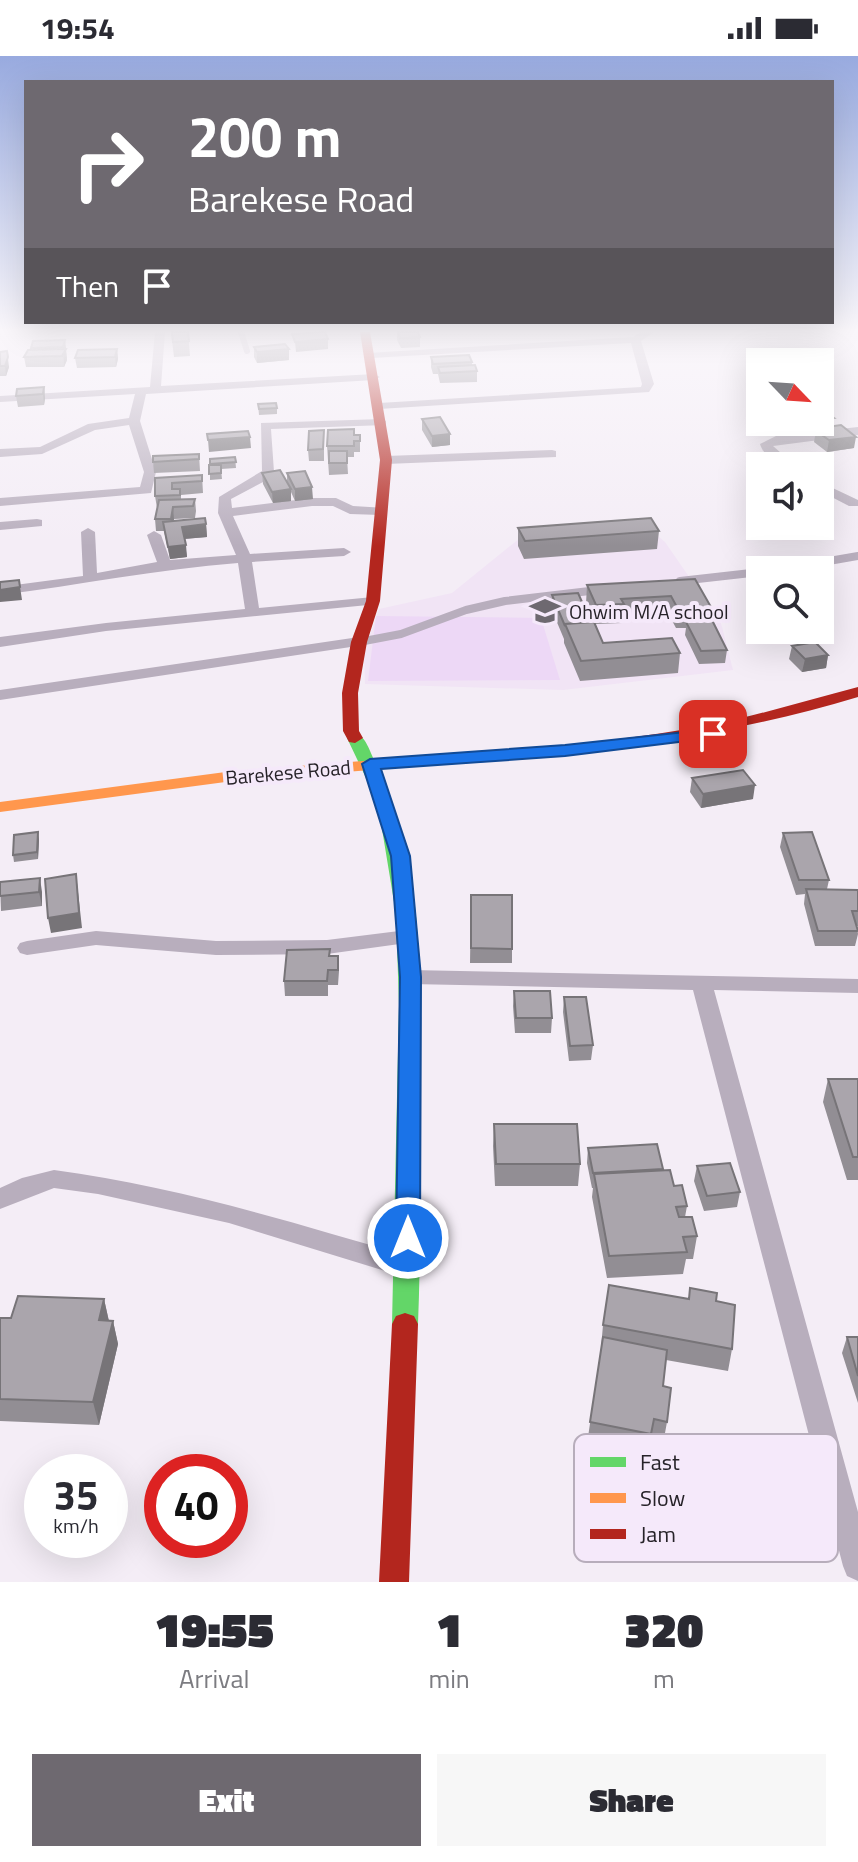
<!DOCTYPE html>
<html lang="en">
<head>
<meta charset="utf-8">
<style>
  :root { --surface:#fff; --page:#f7f7f7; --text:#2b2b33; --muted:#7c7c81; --accent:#6e6970 }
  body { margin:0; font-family:"Titillium Web",sans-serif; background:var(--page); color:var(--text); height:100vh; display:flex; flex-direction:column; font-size:30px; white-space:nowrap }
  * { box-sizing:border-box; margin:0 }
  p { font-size:26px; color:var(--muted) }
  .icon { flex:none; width:44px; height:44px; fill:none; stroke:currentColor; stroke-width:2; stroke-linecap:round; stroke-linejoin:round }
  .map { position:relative; height:1526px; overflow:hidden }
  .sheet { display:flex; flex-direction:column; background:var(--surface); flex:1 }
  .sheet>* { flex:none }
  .top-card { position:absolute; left:24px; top:24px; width:810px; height:244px; border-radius:0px; box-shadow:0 8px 32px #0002; background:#6e6970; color:#fff; overflow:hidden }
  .needle { width:52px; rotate:115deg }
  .fabs { position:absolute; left:746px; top:292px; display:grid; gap:16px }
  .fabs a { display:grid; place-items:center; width:88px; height:88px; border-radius:0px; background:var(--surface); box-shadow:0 8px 32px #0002; font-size:40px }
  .speed { position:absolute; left:24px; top:1398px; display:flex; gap:16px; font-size:40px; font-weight:700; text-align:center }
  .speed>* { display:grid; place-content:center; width:104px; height:104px; border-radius:50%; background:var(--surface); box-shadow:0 8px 32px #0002; line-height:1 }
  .speed small { font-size:20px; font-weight:400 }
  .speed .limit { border:12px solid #d22; background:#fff; color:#111 }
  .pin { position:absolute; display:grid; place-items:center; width:68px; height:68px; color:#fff; margin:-34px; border-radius:16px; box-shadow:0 4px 12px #0006 }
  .me { position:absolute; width:88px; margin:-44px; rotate:0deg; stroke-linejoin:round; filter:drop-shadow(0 0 6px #0008) }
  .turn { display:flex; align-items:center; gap:28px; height:168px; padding:0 32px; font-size:36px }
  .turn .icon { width:104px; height:104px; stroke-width:2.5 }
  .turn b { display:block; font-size:56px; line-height:68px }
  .then { display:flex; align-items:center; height:76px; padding:0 32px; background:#0003; gap:16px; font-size:30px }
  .eta { display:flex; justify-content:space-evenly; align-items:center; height:136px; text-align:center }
  .eta b { font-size:48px; font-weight:800; line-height:56px }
  .action { display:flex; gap:16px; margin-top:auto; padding:16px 32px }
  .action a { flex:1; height:92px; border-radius:0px; background:var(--accent); color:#fff; font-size:32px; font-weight:800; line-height:92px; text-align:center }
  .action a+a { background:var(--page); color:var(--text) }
  .status { display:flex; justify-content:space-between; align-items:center; height:56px; padding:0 40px; background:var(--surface); direction:ltr }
  .status svg { height:22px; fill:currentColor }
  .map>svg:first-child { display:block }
  .built { fill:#f1e4f5 }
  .green { fill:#edd8f6 }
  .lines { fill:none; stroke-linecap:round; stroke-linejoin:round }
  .lane-far1 { stroke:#b8aebd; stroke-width:6 }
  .lane { stroke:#b8aebd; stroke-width:8 }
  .street { fill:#b8aebd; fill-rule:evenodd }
  .fast { fill:#63d668; fill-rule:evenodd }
  .slow { fill:#ff974d; fill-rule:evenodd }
  .jam { fill:#b3261e; fill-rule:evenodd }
  .wall { fill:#928e94 }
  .shaded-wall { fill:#777478 }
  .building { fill:#aaa5ac; stroke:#777478; stroke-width:2 }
  .route { fill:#1a73e8; stroke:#114b97; stroke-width:2 }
  .labels { text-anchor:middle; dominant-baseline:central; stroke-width:8; stroke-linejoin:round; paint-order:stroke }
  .poi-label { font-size:20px; fill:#262228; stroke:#f5e9fa; text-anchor:start }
  .street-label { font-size:20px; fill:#262228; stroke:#f5e9fa }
  .key { fill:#f5e9fa; stroke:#b7adbb; stroke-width:2 }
  .key-label { font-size:22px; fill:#262228 }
</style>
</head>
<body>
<div class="status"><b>19:54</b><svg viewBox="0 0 49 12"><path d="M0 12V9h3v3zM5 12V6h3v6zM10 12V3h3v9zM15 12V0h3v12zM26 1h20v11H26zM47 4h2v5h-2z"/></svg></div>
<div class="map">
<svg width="858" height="1526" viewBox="0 0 858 1526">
  <rect width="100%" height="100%" fill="#f4edf6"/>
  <path class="built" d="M652 475 665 486 721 567 733 614 563 634 365 628 364 596 379 553 452 537 520 482Z"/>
  <path class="green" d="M376 560 541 562 560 624 368 625Z"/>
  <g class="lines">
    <path class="lane-far1" d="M241 276 247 295"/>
    <path class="lane" d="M777 514 858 500
      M680 525 760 516
      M359 586 401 578 466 554 505 545 598 534"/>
    <path class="street" d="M155 276H165L161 330 374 318 380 321 374 324 146 338 140 365 156 416 151 437 0 450V442L140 431 144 416 129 369 95 374 42 398 0 401V393L40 391 88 368 129 362 135 338 0 346V340L150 331Z
      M641 276H654L641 285 654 328 649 336 379 353 373 350 379 347 641 331 642 328 631 287 371 302 366 299 367 297 633 281Z
      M382 363 386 365V369L271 373 274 416 263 426 231 443 232 452 312 442H336L353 450 386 452V458L381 459 350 458 333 450H312L233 460 250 498 344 492 351 496 344 500 252 506 259 552 373 541 378 542V548L106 575 0 591V581L106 567 245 553 238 507C158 513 80 529 0 539V531L83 520 81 476 88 472 95 476 97 517 157 506 147 479 154 475 161 479 170 504 236 499 218 457 219 441 262 415 261 367Z
      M858 371V379L773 390 796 410C781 410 765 404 760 388L776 380Z
      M552 394 556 395V401L386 408 380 404 386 400Z
      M820 426 858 444V450H849L820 435Z
      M37 463 42 464V470L0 474V466Z
      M359 581 367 586 364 589 0 644V634Z
      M407 874 414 876 417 881 414 886 327 898 216 899 96 889 27 899 20 897 17 892 20 887 27 885 96 875 216 885 327 884Z
      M410 914 858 923V937L714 934 858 1456V1525L847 1520 843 1510 693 934 410 928 403 926 400 921 403 916Z
      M54 1114C175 1130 291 1166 408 1200L417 1204 421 1211 417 1218 408 1222 229 1167 98 1138 54 1132 0 1153V1132L22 1122Z"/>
    <path class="fast" d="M355 677C366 680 370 696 375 706 427 809 420 929 420 1042 420 1117 421 1193 418 1268L414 1276 405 1279 396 1276 392 1268 399 950 396 858 381 767 367 724 347 682Z"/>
    <path class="slow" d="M453 698 459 699 462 703 459 707 233 725 0 756V746L233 715Z"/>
    <path class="jam" d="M360 276H370L392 404 380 545 367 586 358 637 359 675 363 682 355 687 349 686 343 675 342 637 351 586 366 545 380 404Z
      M858 631V641C725 681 591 698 453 708L444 703 453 698C539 692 625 685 709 669 760 659 808 644 858 631Z
      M405 1257 414 1260 418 1268 409 1526H379L392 1268 396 1260Z"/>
  </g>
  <path class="wall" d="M171 276H188L190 300 174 301Z
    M397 276H418L420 281V291L401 292 397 284Z
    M65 284 67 304 64 311H26L24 301 31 294V292Z
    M254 291 289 304 257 307 254 301Z
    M117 293 118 303 116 311 77 312 75 302Z
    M0 296 9 311 6 320H0Z
    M431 301 472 306V309L477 315V326L440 327 438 318H433L431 311Z
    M44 331 45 342 44 349 18 351 16 340Z
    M258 348 277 352V358L259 359Z
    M834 362 832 371 854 392 827 396 814 386 816 375 819 374 808 376 798 366H820Z
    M422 363 450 378V389L432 391 422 374Z
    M769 366H793L771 368Z
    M324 374V405H309L308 394Z
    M354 379H360V396H354V401H347L348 418 329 419 327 390Z
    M199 398 200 415 154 417 153 406Z
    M235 401 236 412 221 413 222 423 210 424V403Z
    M262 417 287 427V417L313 443 295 445 291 436V445L273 447 263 428Z
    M202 419 203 437 181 439V443H195L196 455 195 462 174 463V465L206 468 207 481 184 483 187 501 170 503 164 475H156L155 463 157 452 155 440V422Z
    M518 472 659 475 657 493 524 503 518 490Z
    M695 523 711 551 709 565 727 594 725 607 699 608 685 579 686 572H676L669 559 622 561V567L595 568 603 587 680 597 678 617 580 625 564 587V583L551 552 552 539 591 566H593L586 548 587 529Z
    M792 590 828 599 826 612 802 616 789 603Z
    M692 722 753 743 701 752 690 736Z
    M783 777 829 824 827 833 858 834V870H857L858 878 855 890H815L804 848 805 838 796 839 780 791Z
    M39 783 38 803 14 806 13 799Z
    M0 826 42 836V850L1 855Z
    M471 839 512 893V907H470Z
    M330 893V900L339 915 338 929H328V940H285L284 925Z
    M514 935 552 962 551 977H515L513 950Z
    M564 941 593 989 591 1004 569 1005 563 956Z
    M828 1023H858V1124H847L823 1046Z
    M494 1068 580 1108 578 1130H495L493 1090Z
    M588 1092 663 1113V1115L687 1150 685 1161 697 1180 693 1203H686L683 1218 607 1222 592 1141 593 1132H592L587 1107Z
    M697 1110 740 1136 737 1151 704 1155 694 1125Z
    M104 1243 109 1265H113L118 1288 99 1369 0 1365V1262H11Z
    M689 1243 716 1245 732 1293 728 1315 666 1304 663 1330 667 1366 663 1388 650 1385 648 1401 587 1388 601 1292 603 1269Z
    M847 1281H858V1347L842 1297Z
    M687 1388 790 1454 784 1476 770 1474 767 1487 727 1481V1476L706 1473V1466L682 1463V1410Z"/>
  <path class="shaded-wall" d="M328 283V293L296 296 295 286Z
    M65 284 67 304 64 311 63 291Z
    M117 293 118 303 116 311 115 301Z
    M289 293V304L257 307V296Z
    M7 295 9 311 6 320 5 310Z
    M44 331 45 342 44 349 43 338Z
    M834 362 832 373 820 372 819 374 808 376 810 366H820V363Z
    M450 378V389L432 391V380Z
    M250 381 251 392 209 396 208 384Z
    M856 381 854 392 827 396 829 384Z
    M312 431 313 443 295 445V433Z
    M291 433V445L273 447 272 436Z
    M173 451 174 463 172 475 171 463Z
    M206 468 207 481 183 483 182 471Z
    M186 489 187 501 170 503 168 491Z
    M19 524 22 544 0 546V534Z
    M828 599 826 612 802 616 805 603Z
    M755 729 753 743 701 752 703 738Z
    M38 776 39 783 38 803 37 796Z
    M76 818 82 872 51 877 48 862Z
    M40 822 42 836V850L39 836Z
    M104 1243 109 1266 99 1264Z
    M113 1265 118 1288 99 1369 93 1346Z"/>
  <path class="building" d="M172 276H188L189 285 173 286Z
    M325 276 328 283 295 286 292 278Z
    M398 276H418L420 281 400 282Z
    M65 284 63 291 31 292 33 285Z
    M285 288 289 293 257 296 254 291Z
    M66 293 62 300 24 301 28 294Z
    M117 293 115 301 75 302 78 294Z
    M7 295 8 301 5 310H0V296Z
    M469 299 472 306 433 308 431 301Z
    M475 309 477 315 440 317 438 311Z
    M44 331 43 338 16 340 17 333Z
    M276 347 277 352 259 353 258 348Z
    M820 353H822L834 362 820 363Z
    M440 361 450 378 432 380 422 363Z
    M841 369 856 381 829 384 816 375 822 374 820 372Z
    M354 373V379H360V385H354V390H327L328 374Z
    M324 374 323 393 308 394 309 375Z
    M248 375 250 381 208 384 207 378Z
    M329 395H347V407H329Z
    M199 398V403L153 406V400Z
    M235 401 236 406 210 408V403Z
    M209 409H221V417L209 418Z
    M280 414 291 433 272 436 262 417Z
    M305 415 312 431 295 433 287 417Z
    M202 419V425L172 427V433H180V439L155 440V422Z
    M195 443 193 450 173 451 171 463H155L159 444Z
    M205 462 206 468 182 471 186 489 168 491 163 466Z
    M651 462 659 475 525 485 518 472Z
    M695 523 711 551 678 553 671 540 621 543 624 548 596 549 587 529Z
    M19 524 20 531 0 534V526Z
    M578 537 591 566 565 568V570L552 539Z
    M712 564 727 594 701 595 686 566Z
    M594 566 603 587 672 582 680 597 581 605 565 568Z
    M815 586 828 599 805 603 792 590Z
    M743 714 755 729 703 738 692 722Z
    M38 776 37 796 13 799 14 779Z
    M812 776 829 824H799L783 777Z
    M76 818 79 857 48 862 45 823Z
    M40 822 39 836 0 840V826Z
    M806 833 858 834V855H852L858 875H818Z
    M471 839H512V893L471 892Z
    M330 893 329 900H338V914H328L327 925H284L287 894Z
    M514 935H550L552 962H516Z
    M564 941H586L593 989 570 990Z
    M828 1023H858V1101H853Z
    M494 1068H577L580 1108H496Z
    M657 1088 663 1113 593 1117 588 1092Z
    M730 1107 740 1136 707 1140 697 1110Z
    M670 1114 674 1130 682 1129 687 1150 676 1151 679 1161H692L697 1180 683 1181 687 1196 609 1200 594 1118Z
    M609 1229 689 1243 690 1232 717 1237 716 1245 735 1249 732 1293 603 1269Z
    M18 1240 104 1243 99 1264 113 1265 93 1346 0 1343V1262H11Z
    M603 1281 667 1294 663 1330 671 1332 667 1366 654 1363 651 1378 590 1366Z
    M847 1281H858V1320Z"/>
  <linearGradient id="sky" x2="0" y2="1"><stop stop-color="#98aadf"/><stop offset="0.56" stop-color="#faf7fb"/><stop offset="1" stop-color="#faf7fb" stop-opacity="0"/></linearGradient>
  <rect width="858" height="490" fill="url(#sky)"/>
  <path class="route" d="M713 673 721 678 719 681 565 700 381 713 410 800 421 921 420 1182 417 1189 408 1192 399 1189 396 1182 400 921 391 800 362 708 370 703 565 689Z"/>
  <defs>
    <g id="school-bare" transform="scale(2.4)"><path d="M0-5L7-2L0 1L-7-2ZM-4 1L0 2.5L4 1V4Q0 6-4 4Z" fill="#6e6970" stroke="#f5e9fa" stroke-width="2.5" paint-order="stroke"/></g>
  </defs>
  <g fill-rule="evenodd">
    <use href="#school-bare" x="545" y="555"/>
  </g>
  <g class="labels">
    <g class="poi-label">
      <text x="569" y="555">Ohwim M/A school</text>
    </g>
    <g class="street-label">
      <text transform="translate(288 716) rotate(-5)">Barekese Road</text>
    </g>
  </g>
  <rect x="574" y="1378" width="264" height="128" rx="12" class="key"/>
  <rect x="590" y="1401" width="36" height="10" fill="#63d668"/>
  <rect x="590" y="1437" width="36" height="10" fill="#ff974d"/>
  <rect x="590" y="1473" width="36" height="10" fill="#b3261e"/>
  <g class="key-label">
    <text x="640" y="1414">Fast</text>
    <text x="640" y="1450">Slow</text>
    <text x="640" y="1486">Jam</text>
  </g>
</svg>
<div class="fabs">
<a><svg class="needle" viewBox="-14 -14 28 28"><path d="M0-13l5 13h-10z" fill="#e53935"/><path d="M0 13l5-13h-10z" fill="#7c7c81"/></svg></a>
<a><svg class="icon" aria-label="sound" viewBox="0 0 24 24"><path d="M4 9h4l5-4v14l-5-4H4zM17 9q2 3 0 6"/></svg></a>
<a><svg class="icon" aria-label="search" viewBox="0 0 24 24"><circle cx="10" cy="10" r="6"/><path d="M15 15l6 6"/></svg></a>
</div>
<div class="speed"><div>35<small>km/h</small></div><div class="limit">40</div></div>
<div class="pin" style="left:713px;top:678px;background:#d93025"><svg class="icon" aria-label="arrive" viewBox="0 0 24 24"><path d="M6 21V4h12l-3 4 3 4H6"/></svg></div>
<svg class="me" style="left:408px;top:1182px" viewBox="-20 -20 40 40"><circle r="17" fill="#1a73e8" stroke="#fff" stroke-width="3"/><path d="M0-11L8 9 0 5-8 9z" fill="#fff"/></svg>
<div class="top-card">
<div class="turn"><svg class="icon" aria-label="right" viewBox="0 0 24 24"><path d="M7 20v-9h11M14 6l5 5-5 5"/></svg><div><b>200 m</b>Barekese Road</div></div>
<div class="then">Then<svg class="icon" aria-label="arrive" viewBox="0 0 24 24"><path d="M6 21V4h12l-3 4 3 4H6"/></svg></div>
</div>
</div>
<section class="sheet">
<div class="eta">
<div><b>19:55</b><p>Arrival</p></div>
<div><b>1</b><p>min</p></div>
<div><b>320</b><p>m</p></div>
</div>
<div class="action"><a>Exit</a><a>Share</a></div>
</section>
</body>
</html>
